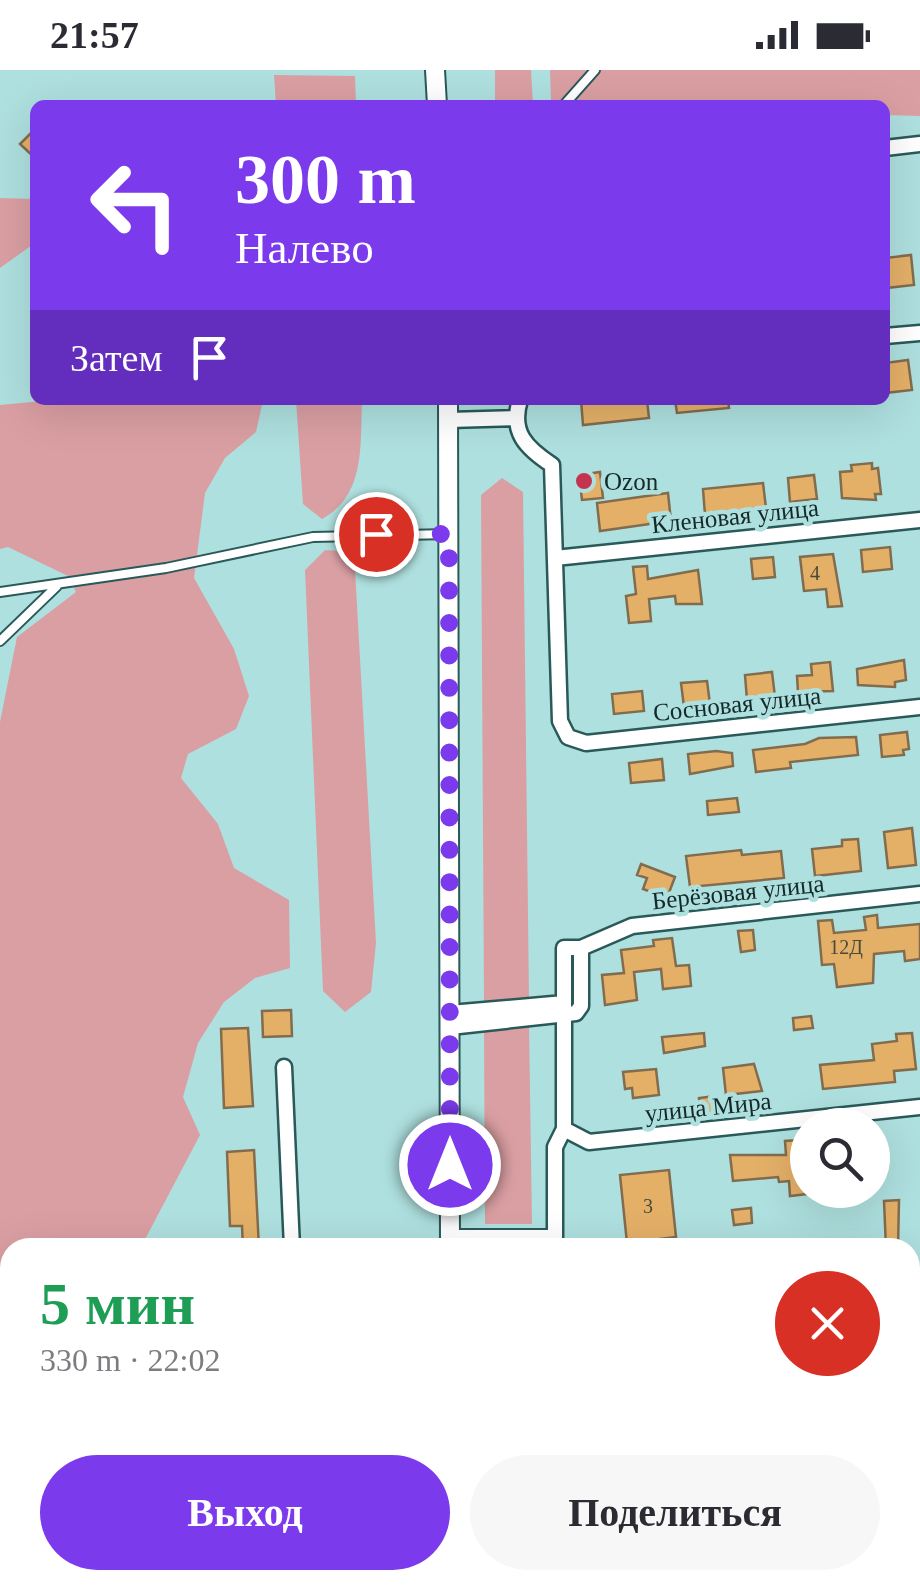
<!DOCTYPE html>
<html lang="ru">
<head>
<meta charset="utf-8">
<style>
  :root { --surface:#fff; --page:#f7f7f7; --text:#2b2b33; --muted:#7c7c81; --accent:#7c3aed }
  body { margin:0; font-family:Georgia,serif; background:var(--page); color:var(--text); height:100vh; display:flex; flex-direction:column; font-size:38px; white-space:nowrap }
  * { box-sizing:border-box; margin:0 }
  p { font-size:32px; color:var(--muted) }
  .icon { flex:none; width:55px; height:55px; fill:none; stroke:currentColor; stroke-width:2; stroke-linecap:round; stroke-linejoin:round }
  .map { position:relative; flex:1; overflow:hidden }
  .details { position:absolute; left:0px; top:1168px; width:920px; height:352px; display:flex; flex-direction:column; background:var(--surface); border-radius:30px 30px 0 0; box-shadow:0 10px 40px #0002 }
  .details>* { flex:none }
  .top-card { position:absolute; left:30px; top:30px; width:860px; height:305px; border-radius:15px; box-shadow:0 10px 40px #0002; background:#7c3aed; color:#fff; overflow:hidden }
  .fabs { position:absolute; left:790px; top:1038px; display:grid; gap:20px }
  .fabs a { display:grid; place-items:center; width:100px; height:100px; border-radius:50%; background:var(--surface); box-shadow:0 10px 40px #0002; font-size:50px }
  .pin { position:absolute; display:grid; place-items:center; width:85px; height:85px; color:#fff; margin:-42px; border:5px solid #fff; border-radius:50%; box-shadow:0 2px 10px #0007 }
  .me { position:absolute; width:110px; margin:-55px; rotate:0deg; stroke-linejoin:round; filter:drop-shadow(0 0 8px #0008) }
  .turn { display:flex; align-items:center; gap:35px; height:210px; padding:0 40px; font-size:45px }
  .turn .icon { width:130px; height:130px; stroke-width:2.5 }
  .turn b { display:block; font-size:70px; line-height:85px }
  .then { display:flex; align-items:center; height:95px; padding:0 40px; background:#0003; gap:20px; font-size:38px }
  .round { display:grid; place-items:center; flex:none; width:105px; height:105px; border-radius:52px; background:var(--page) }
  .overview { display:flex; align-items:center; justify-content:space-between; height:170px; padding:0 40px }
  h1 { font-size:60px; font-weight:800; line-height:75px; color:#1e9e55 }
  .action { display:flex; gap:20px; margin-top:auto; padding:20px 40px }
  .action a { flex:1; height:115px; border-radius:60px; background:var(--accent); color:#fff; font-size:40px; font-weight:800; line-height:115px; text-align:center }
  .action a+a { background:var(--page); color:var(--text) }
  .status { display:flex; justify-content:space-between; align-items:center; height:70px; padding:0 50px; background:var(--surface); direction:ltr }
  .status svg { height:28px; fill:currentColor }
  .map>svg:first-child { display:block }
  .green { fill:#da9fa3 }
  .building { fill:#e4b068; stroke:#826c4e; stroke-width:2.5 }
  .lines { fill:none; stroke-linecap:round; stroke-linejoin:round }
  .service-casing { stroke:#2a5959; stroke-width:12 }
  .minor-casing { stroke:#2a5959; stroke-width:19 }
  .tertiary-casing { stroke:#2a5959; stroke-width:22 }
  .path { stroke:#5d7f7e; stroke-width:2.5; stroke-dasharray:8 5; stroke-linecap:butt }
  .service { stroke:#fff; stroke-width:8 }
  .minor { stroke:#fff; stroke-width:14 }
  .tertiary { stroke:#fff; stroke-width:18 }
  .route { stroke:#7c3aed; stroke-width:18; stroke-dasharray:0 32.4 }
  .poi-dot { fill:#c43451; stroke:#aee0df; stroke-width:4 }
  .labels { text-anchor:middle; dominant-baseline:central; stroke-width:9; stroke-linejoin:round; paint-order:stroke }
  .number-label { font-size:20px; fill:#494b38 }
  .poi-label { font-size:25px; fill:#152928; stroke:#aee0df; text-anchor:start }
  .street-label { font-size:25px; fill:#152928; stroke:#aee0df }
</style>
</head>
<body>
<div class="status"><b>21:57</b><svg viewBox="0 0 49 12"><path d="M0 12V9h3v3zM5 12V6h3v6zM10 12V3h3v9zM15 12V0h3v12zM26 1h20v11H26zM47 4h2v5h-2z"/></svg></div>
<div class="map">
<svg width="920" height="1519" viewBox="0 0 920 1519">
  <rect width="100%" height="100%" fill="#aee0df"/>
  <path class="green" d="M495 0H531L533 35H495Z
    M550 0H920V46L885 45V35L551 31Z
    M274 5 355 6 356 35H276Z
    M0 128 35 129V173L0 198Z
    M53 330H263L256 362 225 388 205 423 194 508 234 579 249 626 236 659 188 684 181 708 218 754 234 798 289 830 290 898 255 908 224 932 198 973 183 1027 200 1065 141 1177 10 1178V1495L0 1509V652L17 567 76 522 68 506 8 477 0 479V335Z
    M296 330H362C360 375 366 425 322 449L303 434Z
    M502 408 523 422 529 928 484 932 481 425Z
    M325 480 354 482 376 873 371 922 345 942 323 921 305 500Z
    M529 956 532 1154H485L484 960Z
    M487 1510H536V1519H487Z"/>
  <path class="building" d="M35 59V88L20 74Z
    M911 185 914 215 886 218 885 188Z
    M908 290 912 320 885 323V293Z
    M581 330H647L649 348 583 355Z
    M675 330H728L729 338 677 343Z
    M872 393V399L878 398 881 424H875L876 430 842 428 840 402 852 401 851 395Z
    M600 402 603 428 582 430 579 405Z
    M814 405 817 429 790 432 788 408Z
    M763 413 766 438 705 445 703 419Z
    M668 423 671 451 600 461 597 433Z
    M890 477 892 499 863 502 861 480Z
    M833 484 842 536 828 537 826 519 804 521 800 487Z
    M773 487 775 507 753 509 751 489Z
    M647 496 648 509 698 500 702 534H676L675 526 649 529 651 551 629 553 626 526 636 524 633 497Z
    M904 590 906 610 895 612V617L858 615 857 599Z
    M830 592 833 621 798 622 797 606 812 605 811 594Z
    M772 602 775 627 747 630 745 605Z
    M707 611 710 634 684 637 681 613Z
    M642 621 644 641 614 644 612 624Z
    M907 662 909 679 903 680 904 685 882 687 880 665Z
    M856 667 858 685 790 692 791 698 756 702 753 680 805 674 819 668Z
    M716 681 732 683 733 696 690 704 688 684Z
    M662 689 664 710 631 713 629 693Z
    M737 728 739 742 708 745 707 731Z
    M912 758 916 795 888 798 884 762Z
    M858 769 861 801 815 806 812 779 842 776V770Z
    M741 780 742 785 781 781 784 808 690 817 686 786Z
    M641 794 675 807 667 828 643 819 647 808 637 805Z
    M877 845 878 858 920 854V889L905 891 904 881 874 884 873 913 837 917 834 894 822 895 818 851 832 850 834 863 866 860 864 847Z
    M753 860 755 880 741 882 738 861Z
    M672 868 676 896 689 895 691 916 663 919 661 899 634 902 637 930 605 935 602 905 624 903 621 880 654 876 653 870Z
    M291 940 292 966 263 967 262 941Z
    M811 946 813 958 794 960 793 948Z
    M248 958 253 1036 224 1038 221 959Z
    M704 963 705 976 664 983 662 967Z
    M912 963 916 999 894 1001 895 1012 823 1019 820 995 874 990 872 974 897 971 896 964Z
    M754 994 762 1021 726 1025 723 998Z
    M656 999 659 1025 633 1028 632 1018 625 1019 623 1002Z
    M716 1026 718 1042 700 1044 699 1028Z
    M798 1070 800 1091 808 1090V1124L790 1126 789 1111 779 1112 778 1107 733 1111 730 1085H786L785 1071Z
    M254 1080 259 1178H243L242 1156H230L227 1082Z
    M669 1100 676 1167 627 1173 620 1105Z
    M899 1130 898 1178H886L884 1131Z
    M751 1138 752 1153 734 1155 732 1140Z"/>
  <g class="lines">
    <g class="service-casing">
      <path id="service" d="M564 35 595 0
        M0 522 166 498 313 467 449 464
        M0 571 57 516
        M450 1164H555"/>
    </g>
    <g class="minor-casing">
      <path id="minor" d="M885 78 920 74
        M885 266 920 263
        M520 330C510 362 526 378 552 395L560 651 568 667 586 673 920 637
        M449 350 515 348
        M555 488 920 450
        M450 943 564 933
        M450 957 576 943 581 936V878
        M284 997 292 1178
        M564 1059 589 1072 920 1037
        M555 1178V1077L564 1059V878H581L632 856 920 824
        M910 1268 920 1267
        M305 1510 306 1519
        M555 1510V1519
        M750 1519 825 1510"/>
    </g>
    <g class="tertiary-casing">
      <path id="tertiary" d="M435 0 437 35
        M448 330 450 1178
        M451 1510V1519"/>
    </g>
    <path class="path" d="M910 1500H920"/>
    <use href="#service" class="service"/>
    <use href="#minor" class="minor"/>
    <use href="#tertiary" class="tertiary"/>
  </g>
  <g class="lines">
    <path class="route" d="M376 464H449L450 1095"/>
  </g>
  <circle class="poi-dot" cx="584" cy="411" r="10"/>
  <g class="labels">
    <g class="number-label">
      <text x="815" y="503">4</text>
      <text x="846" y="877">12Д</text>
      <text x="648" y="1136">3</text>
    </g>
    <g class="poi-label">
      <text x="604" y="411">Ozon</text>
    </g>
    <g class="street-label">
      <text transform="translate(735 446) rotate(-6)">Кленовая улица</text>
      <text transform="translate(737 634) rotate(-6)">Сосновая улица</text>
      <text transform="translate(738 822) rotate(-6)">Берёзовая улица</text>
      <text transform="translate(708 1037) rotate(-6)">улица Мира</text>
    </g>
  </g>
</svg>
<div class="fabs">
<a><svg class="icon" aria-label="search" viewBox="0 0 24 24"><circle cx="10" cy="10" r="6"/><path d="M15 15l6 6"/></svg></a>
</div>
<div class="pin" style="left:376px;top:464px;background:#d93025"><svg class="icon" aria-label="arrive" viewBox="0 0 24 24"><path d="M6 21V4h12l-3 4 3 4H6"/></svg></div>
<svg class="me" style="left:450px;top:1095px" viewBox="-20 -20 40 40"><circle r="17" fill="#7c3aed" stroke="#fff" stroke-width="3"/><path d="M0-11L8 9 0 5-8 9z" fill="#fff"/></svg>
<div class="top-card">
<div class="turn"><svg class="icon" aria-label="left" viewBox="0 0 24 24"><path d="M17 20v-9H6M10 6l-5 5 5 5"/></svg><div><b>300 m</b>Налево</div></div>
<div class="then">Затем<svg class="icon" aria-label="arrive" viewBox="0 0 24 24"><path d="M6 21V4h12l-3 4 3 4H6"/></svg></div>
</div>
<section class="details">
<div class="overview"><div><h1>5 мин</h1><p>330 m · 22:02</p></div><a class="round" style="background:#d93025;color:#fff"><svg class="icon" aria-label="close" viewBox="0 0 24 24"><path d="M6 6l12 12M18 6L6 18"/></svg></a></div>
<div class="action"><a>Выход</a><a>Поделиться</a></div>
</section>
</div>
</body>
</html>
